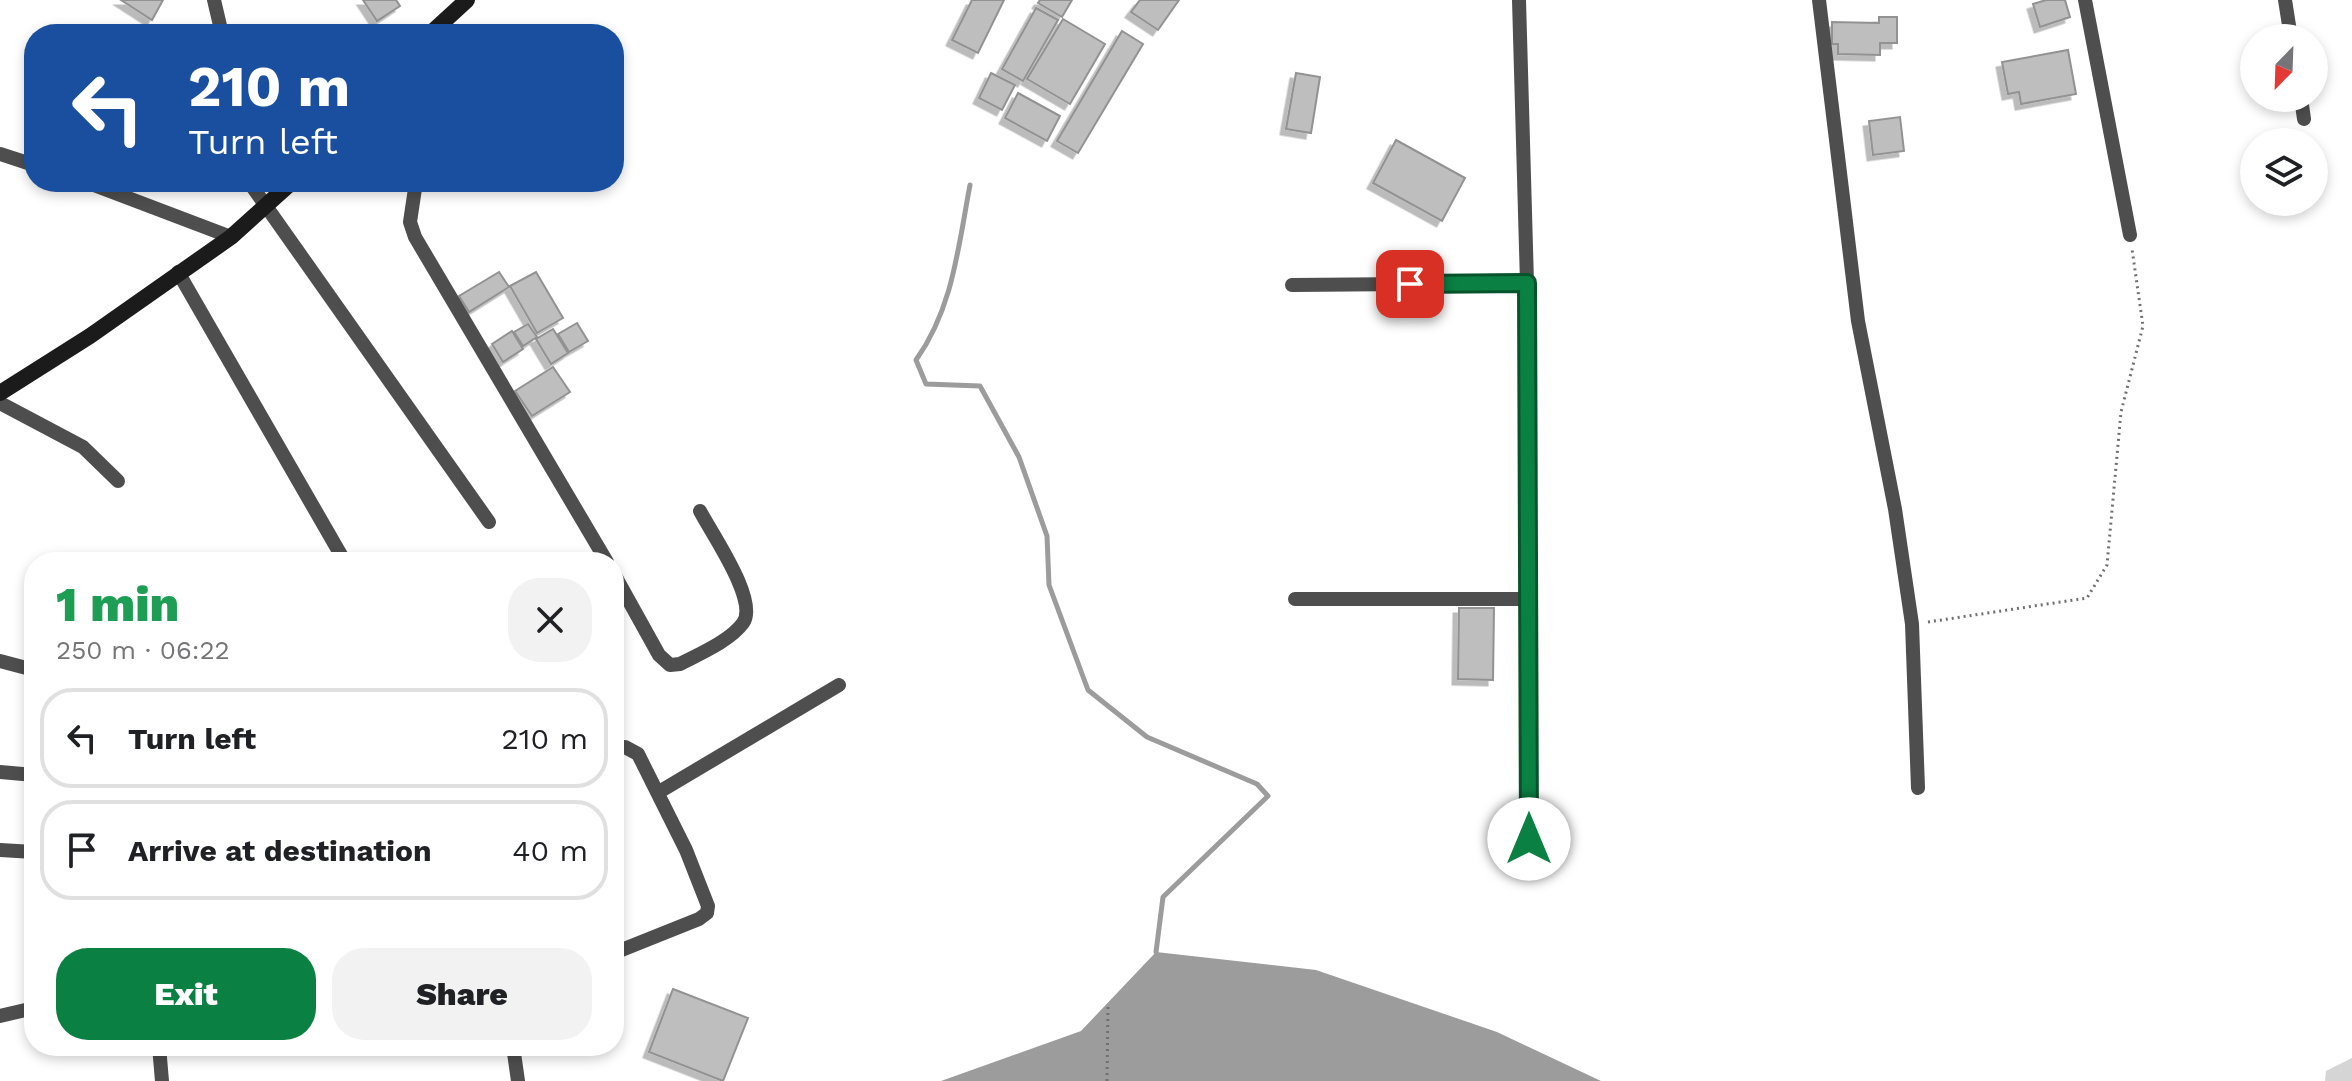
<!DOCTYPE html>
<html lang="en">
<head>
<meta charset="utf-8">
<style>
  :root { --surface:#fff; --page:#f2f2f2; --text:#202124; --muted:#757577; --line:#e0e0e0; --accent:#0b8043 }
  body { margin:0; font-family:"Work Sans",sans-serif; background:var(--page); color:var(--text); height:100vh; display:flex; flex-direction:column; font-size:30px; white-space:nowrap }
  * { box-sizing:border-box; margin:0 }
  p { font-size:26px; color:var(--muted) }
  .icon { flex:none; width:44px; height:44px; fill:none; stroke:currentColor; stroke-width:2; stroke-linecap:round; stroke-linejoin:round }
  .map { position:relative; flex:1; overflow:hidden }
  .drawer { position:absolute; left:24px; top:552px; width:600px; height:504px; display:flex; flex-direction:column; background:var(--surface); border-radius:32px; box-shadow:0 4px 12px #0003 }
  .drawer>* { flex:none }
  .banner { position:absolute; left:24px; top:24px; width:600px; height:168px; border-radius:32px; box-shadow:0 4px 12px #0003; background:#1a4fa0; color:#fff; overflow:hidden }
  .needle { width:52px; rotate:203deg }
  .tools { position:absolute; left:2240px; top:24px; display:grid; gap:16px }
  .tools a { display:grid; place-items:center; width:88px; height:88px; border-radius:50%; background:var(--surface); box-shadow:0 4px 12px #0003; font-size:40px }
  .pin { position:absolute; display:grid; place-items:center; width:68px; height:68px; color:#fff; margin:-34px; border-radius:16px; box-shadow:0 4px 12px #0006 }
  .me { position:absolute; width:88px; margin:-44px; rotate:0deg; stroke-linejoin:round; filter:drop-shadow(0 0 6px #0008) }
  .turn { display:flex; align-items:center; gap:28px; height:168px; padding:0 32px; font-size:36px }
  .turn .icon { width:104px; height:104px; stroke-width:2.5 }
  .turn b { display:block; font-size:56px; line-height:68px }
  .round { display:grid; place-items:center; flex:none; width:84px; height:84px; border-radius:32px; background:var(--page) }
  .summary { display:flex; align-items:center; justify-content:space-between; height:136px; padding:0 32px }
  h1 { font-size:48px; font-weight:800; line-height:60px; color:#1e9e55 }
  .primary-button { display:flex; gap:16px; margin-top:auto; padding:16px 32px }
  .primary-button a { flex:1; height:92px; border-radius:32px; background:var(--accent); color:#fff; font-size:32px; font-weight:800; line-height:92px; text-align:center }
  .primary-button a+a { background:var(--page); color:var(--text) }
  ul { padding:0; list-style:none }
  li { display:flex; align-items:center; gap:24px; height:100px; margin:0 16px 12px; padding:0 16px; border:4px solid var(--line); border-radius:32px }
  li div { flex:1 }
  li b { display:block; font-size:30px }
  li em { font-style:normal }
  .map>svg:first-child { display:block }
  .green { fill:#d5d5d5 }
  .water { fill:#9c9c9c }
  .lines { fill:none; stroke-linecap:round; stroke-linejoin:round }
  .stream { stroke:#9c9c9c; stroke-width:5 }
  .building { fill:#bebebe; stroke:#929292; stroke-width:2; filter:url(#shadow) }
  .path { stroke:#707070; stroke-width:3; stroke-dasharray:2 4; stroke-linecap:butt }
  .street { stroke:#4e4e4e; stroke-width:14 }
  .secondary { stroke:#1b1b1b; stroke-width:16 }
  .route-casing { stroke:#07532c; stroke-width:20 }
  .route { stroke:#0b8043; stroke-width:14 }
</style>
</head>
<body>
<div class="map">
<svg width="2352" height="1081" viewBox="0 0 2352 1081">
  <defs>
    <filter id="shadow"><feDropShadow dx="-5.5" dy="5.5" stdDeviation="0" flood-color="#0004"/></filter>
  </defs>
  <rect width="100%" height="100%" fill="#fff"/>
  <path class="green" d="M2352 1058V1081H2325L2326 1071Z"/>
  <path class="water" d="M1156 952 1316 970 1497 1032 1601 1081H941L1081 1031Z"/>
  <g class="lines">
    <path class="stream" d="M970 185C958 248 953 308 916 360L926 384 980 386 1019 457 1047 536 1049 585 1088 690 1147 737 1257 784 1268 796 1163 897 1156 952"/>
  </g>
  <path class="building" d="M121 0H163L152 20Z
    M363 0H396L400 6 377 21Z
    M972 0H1004L978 53 952 40Z
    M1040 0H1072L1062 17 1038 3Z
    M1140 0H1179L1158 30 1131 12Z
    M2046 0H2065L2070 17 2040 27 2033 4Z
    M1036 8 1058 20 1023 81 1002 69Z
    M1879 17H1897V43H1880V55L1838 54V44H1832V22L1879 23Z
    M1063 19 1105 44 1070 104 1027 79Z
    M1122 31 1143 44 1078 153 1057 141Z
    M2068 50 2076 94 2021 104 2019 92 2008 94 2002 62Z
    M991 73 1015 85 1002 110 979 98Z
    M1296 73 1320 77 1311 133 1286 129Z
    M1018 93 1060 116 1047 141 1005 118Z
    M1900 117 1904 151 1873 155 1869 121Z
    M1396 140 1465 178 1442 221 1373 183Z
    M499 272 509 287 469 312 459 296Z
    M536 272 563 318 537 333 510 286Z
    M577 323 588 341 569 352 558 334Z
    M528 324 537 337 523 346 514 332Z
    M553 329 568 353 551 364 536 339Z
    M512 331 523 349 503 362 492 344Z
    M553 367 570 392 532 416 515 391Z
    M1459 608H1494L1493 680 1458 679Z
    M673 989 748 1018 723 1081 649 1052Z"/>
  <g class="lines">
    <path class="path" d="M1928 622 2087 598 2107 565 2121 412 2143 326 2132 249
      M1107 1081 1108 1005"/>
    <path class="street" d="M214 0 222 34
      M1519 0 1527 283 1529 839
      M1819 0 1858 321 1895 509 1912 624 1918 788
      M2085 0 2130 235
      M2285 0 2291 38
      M2301 98 2304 119
      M0 154 34 165
      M86 182 231 237
      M249 182 489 522
      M416 182 410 222 415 237 607 562
      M178 272 345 562
      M1292 285 1527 283
      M0 403 83 447 118 481
      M614 574 659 655 670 665 680 664C699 654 730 641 743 623 759 601 712 534 700 511
      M1295 599H1530
      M0 661 34 670
      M614 749 625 747 638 754 686 850 708 906 707 913 699 919 614 953
      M0 772 34 775
      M659 792 839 685
      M0 850 34 852
      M0 1016 34 1008
      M159 1046 162 1081
      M513 1046 518 1081"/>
    <path class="secondary" d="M430 34 467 0
      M0 393 90 336 231 237 292 182"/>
  </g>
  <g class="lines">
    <g class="route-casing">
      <path id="route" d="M1410 284 1527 283 1529 839"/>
    </g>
    <use href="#route" class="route"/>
  </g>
</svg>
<div class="tools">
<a><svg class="needle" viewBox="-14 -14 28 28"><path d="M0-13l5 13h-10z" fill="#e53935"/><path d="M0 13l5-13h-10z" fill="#757577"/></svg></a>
<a><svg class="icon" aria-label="layers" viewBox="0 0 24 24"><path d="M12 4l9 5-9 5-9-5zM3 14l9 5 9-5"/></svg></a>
</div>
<div class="pin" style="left:1410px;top:284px;background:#d93025"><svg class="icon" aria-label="arrive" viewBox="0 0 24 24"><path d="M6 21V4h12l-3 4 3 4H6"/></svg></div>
<svg class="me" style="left:1529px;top:839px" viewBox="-20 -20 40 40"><circle r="19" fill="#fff"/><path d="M0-13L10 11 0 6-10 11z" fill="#0b8043"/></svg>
<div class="banner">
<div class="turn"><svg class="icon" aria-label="left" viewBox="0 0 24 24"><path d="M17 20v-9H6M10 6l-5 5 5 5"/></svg><div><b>210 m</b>Turn left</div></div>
</div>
<section class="drawer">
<div class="summary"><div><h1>1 min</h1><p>250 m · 06:22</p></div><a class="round"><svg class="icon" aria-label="close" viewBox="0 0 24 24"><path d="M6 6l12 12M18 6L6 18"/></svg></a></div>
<ul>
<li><svg class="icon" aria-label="left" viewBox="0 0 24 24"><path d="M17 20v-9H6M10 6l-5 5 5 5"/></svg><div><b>Turn left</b></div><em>210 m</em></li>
<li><svg class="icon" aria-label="arrive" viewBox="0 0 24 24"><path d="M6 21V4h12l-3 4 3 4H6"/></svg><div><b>Arrive at destination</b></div><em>40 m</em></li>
</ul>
<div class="primary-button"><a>Exit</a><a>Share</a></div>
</section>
</div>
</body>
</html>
